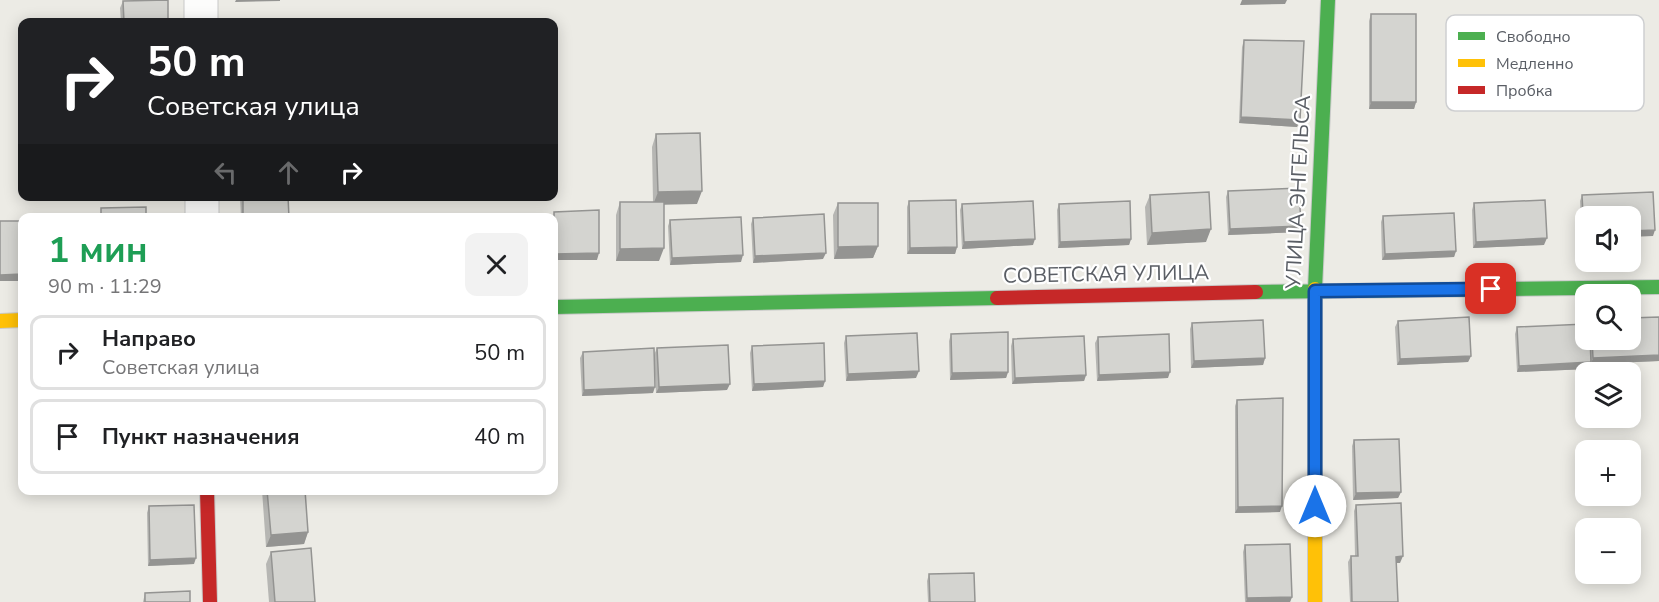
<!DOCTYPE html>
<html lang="ru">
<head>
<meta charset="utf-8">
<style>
  :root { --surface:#fff; --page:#f2f2f2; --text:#202124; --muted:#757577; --line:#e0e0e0 }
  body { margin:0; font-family:"Nunito Sans",sans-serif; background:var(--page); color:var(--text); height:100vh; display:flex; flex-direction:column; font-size:22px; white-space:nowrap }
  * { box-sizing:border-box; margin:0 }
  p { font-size:20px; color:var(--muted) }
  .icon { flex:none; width:33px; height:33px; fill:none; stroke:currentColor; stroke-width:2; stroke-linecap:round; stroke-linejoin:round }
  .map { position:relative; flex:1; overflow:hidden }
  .sheet { position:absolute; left:18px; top:213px; width:540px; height:282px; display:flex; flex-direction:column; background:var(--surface); border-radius:12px; box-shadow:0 3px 15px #0003 }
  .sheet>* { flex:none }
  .guide { position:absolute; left:18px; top:18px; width:540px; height:183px; border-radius:12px; box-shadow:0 3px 15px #0003; background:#202124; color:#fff; overflow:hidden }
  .tools { position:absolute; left:1575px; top:206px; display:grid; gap:12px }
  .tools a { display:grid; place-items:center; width:66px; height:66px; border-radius:12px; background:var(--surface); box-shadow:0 3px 15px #0003; font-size:30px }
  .pin { position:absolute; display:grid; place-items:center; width:51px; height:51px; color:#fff; margin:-26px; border-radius:12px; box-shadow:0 3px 9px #0006 }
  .me { position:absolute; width:66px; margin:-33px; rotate:0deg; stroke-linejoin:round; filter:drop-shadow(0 0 4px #0008) }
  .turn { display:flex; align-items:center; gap:21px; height:126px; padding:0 30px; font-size:27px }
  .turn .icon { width:78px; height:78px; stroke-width:2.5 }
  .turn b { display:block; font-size:42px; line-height:51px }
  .lanes { display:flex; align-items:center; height:57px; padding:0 30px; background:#0003; justify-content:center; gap:30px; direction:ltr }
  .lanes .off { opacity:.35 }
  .round { display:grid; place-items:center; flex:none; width:63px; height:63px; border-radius:12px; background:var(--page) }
  .head { display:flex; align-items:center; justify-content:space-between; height:102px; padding:0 30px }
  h1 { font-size:36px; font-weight:700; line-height:45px; color:#1e9e55 }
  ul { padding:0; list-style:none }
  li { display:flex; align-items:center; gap:18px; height:75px; margin:0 12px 9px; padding:0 18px; border:3px solid var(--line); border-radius:12px }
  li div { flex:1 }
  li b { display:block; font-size:22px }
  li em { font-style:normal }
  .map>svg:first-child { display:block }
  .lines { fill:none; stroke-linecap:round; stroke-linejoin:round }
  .street-casing { stroke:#c8c9c8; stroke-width:35 }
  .fast-casing { stroke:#c9cac9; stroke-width:16 }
  .slow-casing { stroke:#c9cac9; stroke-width:16 }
  .jam-casing { stroke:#c9cac9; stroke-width:16 }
  .street { stroke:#fcfcfb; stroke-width:33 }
  .fast { stroke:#4caf50; stroke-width:14 }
  .slow { stroke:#ffc107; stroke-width:14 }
  .jam { stroke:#c62828; stroke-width:14 }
  .wall { fill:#b6b6b3 }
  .shaded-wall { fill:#949492 }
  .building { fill:#d4d4d0; stroke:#949492; stroke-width:1.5 }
  .route-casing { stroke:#114b97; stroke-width:15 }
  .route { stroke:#1a73e8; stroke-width:10 }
  .labels { text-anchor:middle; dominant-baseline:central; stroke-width:4.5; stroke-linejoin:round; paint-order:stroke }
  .street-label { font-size:21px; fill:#5a5e65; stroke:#fff }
  .key { fill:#fff; stroke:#cecfd1; stroke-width:1.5 }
  .key-label { font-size:16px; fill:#5a5e65 }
</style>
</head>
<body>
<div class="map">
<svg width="1659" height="602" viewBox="0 0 1659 602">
  <rect width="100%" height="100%" fill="#ecebe5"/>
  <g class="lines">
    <g class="street-casing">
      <path id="street" d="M201 0V22
        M202 196V218"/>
    </g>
    <g class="fast-casing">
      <path id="fast" d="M1315 289 1328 0
        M1256 292 1659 287
        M554 307 997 298"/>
    </g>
    <g class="slow-casing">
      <path id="slow" d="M0 321 22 320
        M1315 602V289"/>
    </g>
    <g class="jam-casing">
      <path id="jam" d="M997 298 1256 292
        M207 490 210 602"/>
    </g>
    <use href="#street" class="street"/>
    <use href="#fast" class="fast"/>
    <use href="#slow" class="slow"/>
    <use href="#jam" class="jam"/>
  </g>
  <path class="wall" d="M123 1 168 22H121L120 8Z
    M1371 14 1416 102 1414 109H1369V21Z
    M1244 40 1300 120 1297 127 1239 123 1242 47Z
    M656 134 697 204H664L659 261H616V215L620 202H653L652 147Z
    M1228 191 1299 232 1228 235 1226 197Z
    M1150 195 1206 242 1147 245 1145 207Z
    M1582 195 1653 236 1586 216V239H1582L1580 201Z
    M240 196H288L289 218H241Z
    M909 201 957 247 955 254H907V207Z
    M838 203 878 246 873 258 834 259 833 215Z
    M1474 203 1544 245 1473 248 1472 210Z
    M962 204 1033 245 962 249 960 210Z
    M1059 204 1131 239 1129 245 1058 248 1057 210Z
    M1383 216 1456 251 1454 257 1382 260 1381 222Z
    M753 218 823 259 753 263 751 224Z
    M670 220 741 262 670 265 668 226Z
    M1659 317V361L1591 364V363L1588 369 1517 372 1515 334 1517 327 1586 339H1630Z
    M1398 321 1471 356 1468 362 1397 365 1395 327Z
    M1192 323 1265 358 1263 365 1191 368 1190 329Z
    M951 334 1008 372 1006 378 950 380 949 341Z
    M846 336 916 378 846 381 844 343Z
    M1098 337 1168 378 1097 381 1095 343Z
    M1013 339 1086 375 1084 381 1012 384 1011 346Z
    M752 346 825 381 823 387 752 391 750 353Z
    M657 348 727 390 656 393 654 355Z
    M583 352 653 393 582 396 580 358Z
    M1237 400 1280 512 1235 513V406Z
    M1354 440 1401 492 1398 498 1353 500 1352 446Z
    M262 490H305L308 532 304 544 266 547Z
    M1356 505 1400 563H1396L1398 602H1350L1348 562 1351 556H1355L1354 511Z
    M149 506 194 564 148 566 147 513Z
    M1245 545 1292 597 1290 602H1245L1243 552Z
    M271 552 315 602H269L266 564Z
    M929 574 975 602H928L927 581Z
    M145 593 190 602H143Z"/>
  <path class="shaded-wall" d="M236 0H280V1L235 2Z
    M1242 0H1287L1285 4 1240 5Z
    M1371 102H1416L1414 109H1369Z
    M1241 117 1300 120 1297 127 1239 123Z
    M702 191 697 204 653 205 658 192Z
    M1301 226 1299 232 1228 235 1230 229Z
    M1211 229 1206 242 1147 245 1152 233Z
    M1655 230 1653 236 1630 237V231Z
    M1584 233H1586V239H1582Z
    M1547 238 1544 245 1473 248 1476 242Z
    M1035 239 1033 245 962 249 964 242Z
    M1131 239 1129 245 1058 248 1060 242Z
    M878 246 873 258 834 259 838 247Z
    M957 247 955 254H907L910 248Z
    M664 248 659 261H616L620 249Z
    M1456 251 1454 257 1382 260 1385 254Z
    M599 253 597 260H554V254Z
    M826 253 823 259 753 263 755 256Z
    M743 255 741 262 670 265 672 258Z
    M22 274V281H0V275Z
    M1659 355V361L1591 364 1593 358Z
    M1471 356 1468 362 1397 365 1400 359Z
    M1265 358 1263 365 1191 368 1194 361Z
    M1591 362 1588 369 1517 372 1519 366Z
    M919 371 916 378 846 381 848 374Z
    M1008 372 1006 378 950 380 952 373Z
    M1170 372 1168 378 1097 381 1099 375Z
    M1086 375 1084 381 1012 384 1015 378Z
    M825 381 823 387 752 391 754 384Z
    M730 384 727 390 656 393 659 387Z
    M655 387 653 393 582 396 584 390Z
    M1401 492 1398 498 1353 500 1356 493Z
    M1282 506 1280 512 1235 513 1238 507Z
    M308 532 304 544 266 547 271 535Z
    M1403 556 1400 563H1394L1396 557Z
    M196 558 194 564 148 566 150 560Z
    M1292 597 1290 602H1246L1247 598Z"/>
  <path class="building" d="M168 0V22H124L123 1Z
    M1371 14H1416V102H1371Z
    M1244 40 1304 41 1300 120 1241 117Z
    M700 133 702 191 658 192 656 134Z
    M1299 188 1301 226 1230 229 1228 191Z
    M1209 192 1211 229 1152 233 1150 195Z
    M1653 192 1655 230 1630 231V216H1586V233H1584L1582 195Z
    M243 196H288L289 218H243Z
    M956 200 957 247 910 248 909 201Z
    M1545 200 1547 238 1476 242 1474 203Z
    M1033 201 1035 239 964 242 962 204Z
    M1130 201 1131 239 1060 242 1059 204Z
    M620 202H664V248L620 249Z
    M838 203H878V246L838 247Z
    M146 207V218H101V208Z
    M599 210V253L554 254V212Z
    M1454 213 1456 251 1385 254 1383 216Z
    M518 214V218L447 217Z
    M824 214 826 253 755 256 753 218Z
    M741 217 743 255 672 258 670 220Z
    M0 221H22V274L0 275Z
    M1469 317 1471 356 1400 359 1398 321Z
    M1659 317V355L1593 358 1592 339H1630V318Z
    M1263 320 1265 358 1194 361 1192 323Z
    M1586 324V339H1590L1591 362 1519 366 1517 327Z
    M1008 332V372L952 373 951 334Z
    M917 333 919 371 848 374 846 336Z
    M1169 334 1170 372 1099 375 1098 337Z
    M1084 336 1086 375 1015 378 1013 339Z
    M824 343 825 381 754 384 752 346Z
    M728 345 730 384 659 387 657 348Z
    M654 348 655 387 584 390 583 352Z
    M1283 398 1282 506 1238 507 1237 400Z
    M1399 439 1401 492 1356 493 1354 440Z
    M267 490H305L308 532 271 535Z
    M1401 503 1403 556 1396 557 1398 602H1352L1351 556H1358L1356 505Z
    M194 505 196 558 150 560 149 506Z
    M1290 544 1292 597 1247 598 1245 545Z
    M311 548 315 602H275L271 552Z
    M974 573 975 602H930L929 574Z
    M190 591V602H145V593Z"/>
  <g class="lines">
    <g class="route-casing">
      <path id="route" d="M1315 506V291L1491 289"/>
    </g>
    <use href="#route" class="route"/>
  </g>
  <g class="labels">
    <g class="street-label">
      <text transform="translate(1298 192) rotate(-87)">УЛИЦА ЭНГЕЛЬСА</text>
      <text transform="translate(1106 274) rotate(-1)">СОВЕТСКАЯ УЛИЦА</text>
    </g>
  </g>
  <rect x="1446" y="15" width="198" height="96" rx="9" class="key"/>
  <rect x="1458" y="32" width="27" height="8" fill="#4caf50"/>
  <rect x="1458" y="59" width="27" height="8" fill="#ffc107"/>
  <rect x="1458" y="86" width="27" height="8" fill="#c62828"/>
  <g class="key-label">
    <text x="1496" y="42">Свободно</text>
    <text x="1496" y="69">Медленно</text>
    <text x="1496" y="96">Пробка</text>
  </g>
</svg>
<div class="tools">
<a><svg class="icon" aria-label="sound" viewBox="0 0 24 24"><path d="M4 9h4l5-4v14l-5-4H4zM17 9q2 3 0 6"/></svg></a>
<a><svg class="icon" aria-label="search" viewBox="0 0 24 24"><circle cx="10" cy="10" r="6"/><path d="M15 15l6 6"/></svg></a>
<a><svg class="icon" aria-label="layers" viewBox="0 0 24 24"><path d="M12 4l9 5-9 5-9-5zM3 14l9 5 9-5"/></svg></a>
<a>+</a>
<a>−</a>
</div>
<div class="pin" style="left:1491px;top:289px;background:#d93025"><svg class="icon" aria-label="arrive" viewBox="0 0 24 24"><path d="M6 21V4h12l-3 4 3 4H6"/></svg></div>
<svg class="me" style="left:1315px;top:506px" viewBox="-20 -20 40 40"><circle r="19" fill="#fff"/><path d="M0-13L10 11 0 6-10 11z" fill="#1a73e8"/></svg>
<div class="guide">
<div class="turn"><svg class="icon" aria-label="right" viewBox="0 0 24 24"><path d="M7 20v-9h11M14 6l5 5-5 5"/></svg><div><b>50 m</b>Советская улица</div></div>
<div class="lanes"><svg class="icon off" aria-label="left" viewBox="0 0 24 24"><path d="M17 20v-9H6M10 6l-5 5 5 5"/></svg><svg class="icon off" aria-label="ahead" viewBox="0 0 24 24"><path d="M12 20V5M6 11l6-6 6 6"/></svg><svg class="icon" aria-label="right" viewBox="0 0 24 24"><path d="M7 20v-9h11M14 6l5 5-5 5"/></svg></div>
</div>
<section class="sheet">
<div class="head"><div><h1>1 мин</h1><p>90 m · 11:29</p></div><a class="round"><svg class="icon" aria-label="close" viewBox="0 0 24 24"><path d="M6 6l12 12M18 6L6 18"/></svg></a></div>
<ul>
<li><svg class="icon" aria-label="right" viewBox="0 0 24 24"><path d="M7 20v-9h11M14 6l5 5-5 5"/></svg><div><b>Направо</b><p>Советская улица</p></div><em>50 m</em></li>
<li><svg class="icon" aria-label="arrive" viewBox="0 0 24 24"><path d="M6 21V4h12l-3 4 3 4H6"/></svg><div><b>Пункт назначения</b></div><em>40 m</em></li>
</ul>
</section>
</div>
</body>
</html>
